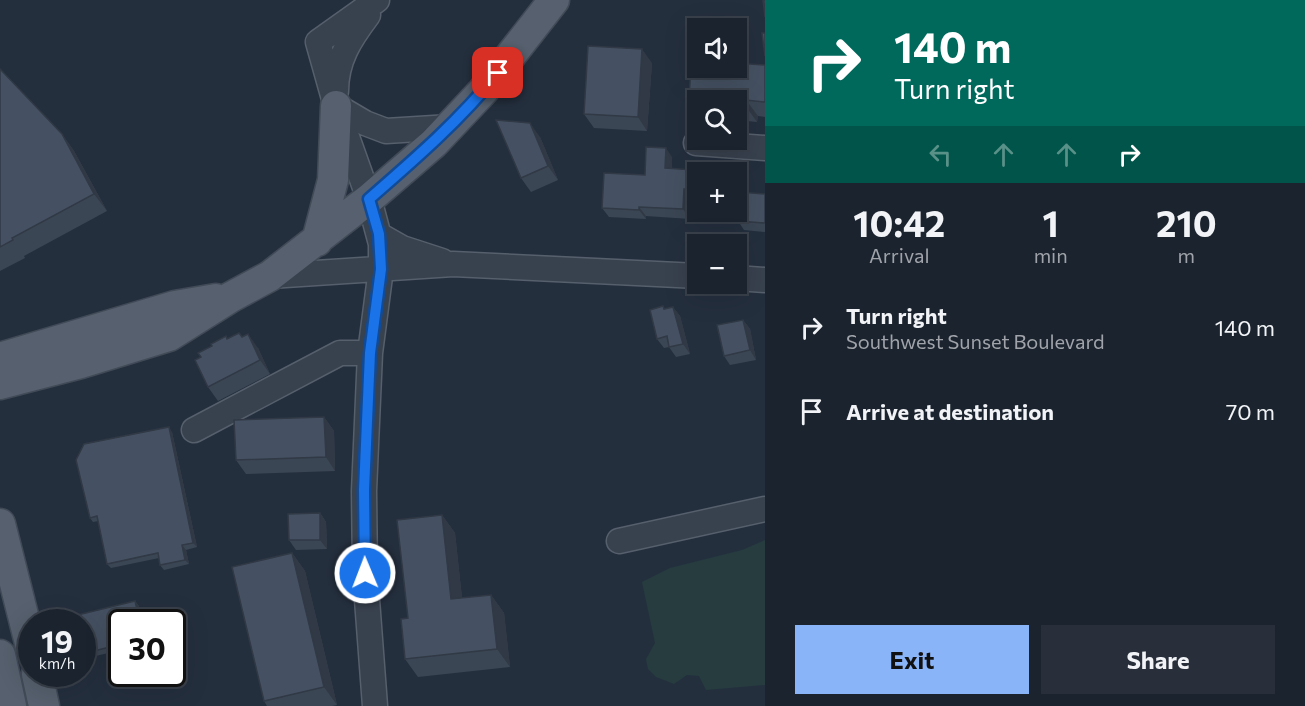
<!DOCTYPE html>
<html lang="en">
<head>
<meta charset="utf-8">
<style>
  :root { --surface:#1b232e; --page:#282f3a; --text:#f1f3f6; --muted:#a0a4aa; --line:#39404a; --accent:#8ab4f8 }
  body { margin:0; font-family:Commissioner,sans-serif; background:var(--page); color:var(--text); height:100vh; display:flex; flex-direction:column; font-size:22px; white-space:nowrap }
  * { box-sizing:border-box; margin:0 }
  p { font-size:20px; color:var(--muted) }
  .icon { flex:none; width:33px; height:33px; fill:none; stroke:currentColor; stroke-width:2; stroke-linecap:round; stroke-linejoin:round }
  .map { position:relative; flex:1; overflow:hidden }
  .panel { display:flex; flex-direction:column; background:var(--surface); width:540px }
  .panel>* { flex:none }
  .top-card { background:#00695c; color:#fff; overflow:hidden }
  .controls { position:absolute; left:687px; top:18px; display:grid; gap:12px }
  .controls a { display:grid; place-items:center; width:60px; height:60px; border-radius:0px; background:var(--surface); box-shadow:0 6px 24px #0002,0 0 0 2px var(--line); font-size:30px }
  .speed { position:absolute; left:18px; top:609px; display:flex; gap:12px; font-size:30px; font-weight:700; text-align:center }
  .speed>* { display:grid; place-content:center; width:78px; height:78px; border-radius:50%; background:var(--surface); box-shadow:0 6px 24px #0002,0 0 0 2px var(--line); line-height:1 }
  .speed small { font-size:15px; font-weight:400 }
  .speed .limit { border:3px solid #111; border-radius:9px; background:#fff; color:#111 }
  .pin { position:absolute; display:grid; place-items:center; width:51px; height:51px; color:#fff; margin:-26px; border-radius:12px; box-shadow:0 3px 9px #0006 }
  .me { position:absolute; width:66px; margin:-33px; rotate:359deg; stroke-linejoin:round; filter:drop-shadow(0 0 4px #0008) }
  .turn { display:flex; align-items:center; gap:21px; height:126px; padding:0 30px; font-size:27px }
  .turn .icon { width:78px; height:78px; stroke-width:2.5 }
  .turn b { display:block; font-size:42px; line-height:51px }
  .lanes { display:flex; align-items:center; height:57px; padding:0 30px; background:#0003; justify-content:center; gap:30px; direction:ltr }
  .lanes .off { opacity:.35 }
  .eta { display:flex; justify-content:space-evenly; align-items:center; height:102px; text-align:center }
  .eta b { font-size:36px; font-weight:700; line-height:42px }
  .primary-button { display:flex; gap:12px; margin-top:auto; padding:12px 30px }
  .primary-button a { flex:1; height:69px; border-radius:0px; background:var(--accent); color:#111; font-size:24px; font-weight:700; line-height:69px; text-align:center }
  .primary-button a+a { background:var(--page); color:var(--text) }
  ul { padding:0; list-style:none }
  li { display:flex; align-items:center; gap:18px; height:84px; padding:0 30px }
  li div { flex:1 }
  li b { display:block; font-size:22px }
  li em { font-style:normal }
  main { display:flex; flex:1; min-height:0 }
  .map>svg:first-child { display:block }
  .green { fill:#263c3f }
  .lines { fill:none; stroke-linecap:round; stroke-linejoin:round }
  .minor-casing { stroke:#565f6c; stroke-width:27 }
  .major-casing { stroke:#414a57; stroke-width:33 }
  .minor { stroke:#38414e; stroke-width:24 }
  .major { stroke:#56606e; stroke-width:30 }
  .wall { fill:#3b4654 }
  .shaded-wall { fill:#303945 }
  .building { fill:#455162; stroke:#303945; stroke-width:1.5 }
  .route-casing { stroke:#114b97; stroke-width:15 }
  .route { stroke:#1a73e8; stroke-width:10 }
</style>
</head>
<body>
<main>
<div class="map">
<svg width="765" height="706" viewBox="0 0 765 706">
  <rect width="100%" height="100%" fill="#242f3e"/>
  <path class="green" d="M765 540V685L706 690 699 676 687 675 674 684 656 677 648 669 646 659 655 643 642 582 670 568 742 550Z"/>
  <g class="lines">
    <g class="minor-casing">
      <path id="minor" d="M336 91C336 60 350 39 368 15
        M336 106 365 123 386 131 450 127
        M696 143 765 148
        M379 235 402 248 442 261
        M270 276 453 264 698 276
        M736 278 765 280
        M194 430 340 353H370
        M619 541 765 509
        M375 706 365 573 364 491 370 353 381 269V244L369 199 336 106 318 42 377 0"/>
    </g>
    <g class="major-casing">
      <path id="major" d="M317 241 333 180 336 106
        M0 358 175 306 216 299
        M0 384 81 363 169 336 231 297 270 276 369 199 434 143 483 91 554 0
        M0 524 32 651
        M0 655 11 706
        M37 674 44 706"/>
    </g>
    <use href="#minor" class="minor"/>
    <use href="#major" class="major"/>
  </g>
  <path class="wall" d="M652 63 647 131 594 128 584 114Z
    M765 65V117L758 116 757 122 736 120V100L698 68Z
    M0 69 62 134 74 151 107 211 24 256 25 258 0 271Z
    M689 100 698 101V113Z
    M540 137 558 180 531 192 521 178Z
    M672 157V168L698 173V199L691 198 690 219 646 216V219L609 217 602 208 645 175Z
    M765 194V232L744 230 738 221Z
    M663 306 665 309 673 307 680 316 690 354 676 357 669 347 664 348 657 339Z
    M743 320 750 329 756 360 730 365 724 356Z
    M239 333 242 337 258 348 270 374 218 401 208 387 201 357 226 336 227 339Z
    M324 417 334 431 335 471 246 474 236 460Z
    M172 432 197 547 186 550 189 564 164 570 160 565 159 558 111 568 107 564 98 521 93 522 90 518Z
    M320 513 326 522 327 549 296 550 289 540Z
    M442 515 455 533 462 598 491 595 504 613 510 667 418 677 405 659 408 618Z
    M292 553 305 571 337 705 332 706H267L264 701Z
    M135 601 139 606 122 622V650L82 659V622Z"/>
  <path class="shaded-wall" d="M642 49 652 63 647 131 638 117Z
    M746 100 758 116 757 122 745 105Z
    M530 123 540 137 558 180 548 166Z
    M62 134 74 151 107 211 94 194Z
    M666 148 672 157V178L665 168Z
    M695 170 698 173V194L694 189Z
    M684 189 691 198 690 219 683 209Z
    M639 207 646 216V219L639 210Z
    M673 307 680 316 690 354 683 344Z
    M743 320 750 329 756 360 750 350Z
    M248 334 258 348 270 374 260 360Z
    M324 417 334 431 335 471 326 457Z
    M169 427 172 432 197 547 193 543Z
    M320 513 326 522 327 549 320 540Z
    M442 515 455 533 464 617 451 599Z
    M182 545 186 550 189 564 185 560Z
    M292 553 305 571 337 705 324 687Z
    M491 595 504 613 510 667 497 649Z
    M135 601 139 606 142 622H140Z"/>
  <path class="building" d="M763 0H765V17Z
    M762 33H765V56Z
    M588 46 642 49 638 117 584 114Z
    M691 62H698V68H736V63L765 65V102L746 100 745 105 736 104V100H689Z
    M0 69 62 134 94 194 12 238 13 240 0 247Z
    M496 120 530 123 548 166 521 178Z
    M646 147 666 148 665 168 695 170 694 189H684L683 209 639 207V210L602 208 604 173 645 175Z
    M740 192 765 194V223L738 221Z
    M663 306 664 309 673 307 683 344 669 347 667 336 657 339 650 310Z
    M743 320 750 350 724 356 717 325Z
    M239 333 242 337 248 334 260 360 208 387 195 360 201 357 198 353 212 346 211 344 226 336 227 339Z
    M324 417 326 457 236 460 234 420Z
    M169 427 193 543 182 545 185 560 160 565 158 553 107 564 97 516 90 518 76 460 84 444Z
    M320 513V540H289L288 514Z
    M442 515 451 599 491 595 497 649 405 659 401 619 408 618 397 520Z
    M292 553 324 687 264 701 232 567Z
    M135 601 140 622H122V644L82 654V622H58L57 620Z"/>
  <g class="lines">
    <g class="route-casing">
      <path id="route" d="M365 573 364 490 370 353 381 269 379 234 369 199C415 159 460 120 498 73"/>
    </g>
    <use href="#route" class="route"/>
  </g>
</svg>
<div class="controls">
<a><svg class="icon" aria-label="sound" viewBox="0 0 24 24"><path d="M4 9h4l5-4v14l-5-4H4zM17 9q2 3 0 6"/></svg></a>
<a><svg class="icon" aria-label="search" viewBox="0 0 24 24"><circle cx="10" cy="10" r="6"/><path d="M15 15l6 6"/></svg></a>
<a>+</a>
<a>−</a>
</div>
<div class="speed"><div>19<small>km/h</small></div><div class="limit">30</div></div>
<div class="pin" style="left:498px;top:73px;background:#d93025"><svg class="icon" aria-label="arrive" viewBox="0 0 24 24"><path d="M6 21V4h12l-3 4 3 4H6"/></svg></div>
<svg class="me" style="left:365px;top:573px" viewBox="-20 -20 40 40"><circle r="17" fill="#1a73e8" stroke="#fff" stroke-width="3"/><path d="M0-11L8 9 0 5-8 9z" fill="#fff"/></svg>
</div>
<section class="panel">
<div class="top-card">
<div class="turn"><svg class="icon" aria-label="right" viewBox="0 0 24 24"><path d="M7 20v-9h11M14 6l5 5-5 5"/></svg><div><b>140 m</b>Turn right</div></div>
<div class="lanes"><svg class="icon off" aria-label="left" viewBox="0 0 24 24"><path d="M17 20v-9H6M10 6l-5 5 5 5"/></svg><svg class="icon off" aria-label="ahead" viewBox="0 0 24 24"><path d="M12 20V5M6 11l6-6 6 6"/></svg><svg class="icon off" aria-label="ahead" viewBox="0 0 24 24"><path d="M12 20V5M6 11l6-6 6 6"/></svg><svg class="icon" aria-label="right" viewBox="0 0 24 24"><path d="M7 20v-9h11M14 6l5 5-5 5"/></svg></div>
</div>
<div class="eta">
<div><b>10:42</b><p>Arrival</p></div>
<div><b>1</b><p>min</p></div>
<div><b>210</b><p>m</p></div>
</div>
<ul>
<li><svg class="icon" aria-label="right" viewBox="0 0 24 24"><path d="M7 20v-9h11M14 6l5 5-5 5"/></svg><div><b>Turn right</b><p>Southwest Sunset Boulevard</p></div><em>140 m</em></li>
<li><svg class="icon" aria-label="arrive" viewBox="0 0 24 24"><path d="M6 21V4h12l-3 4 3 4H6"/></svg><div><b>Arrive at destination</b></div><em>70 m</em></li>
</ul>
<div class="primary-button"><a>Exit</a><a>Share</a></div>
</section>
</main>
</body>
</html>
